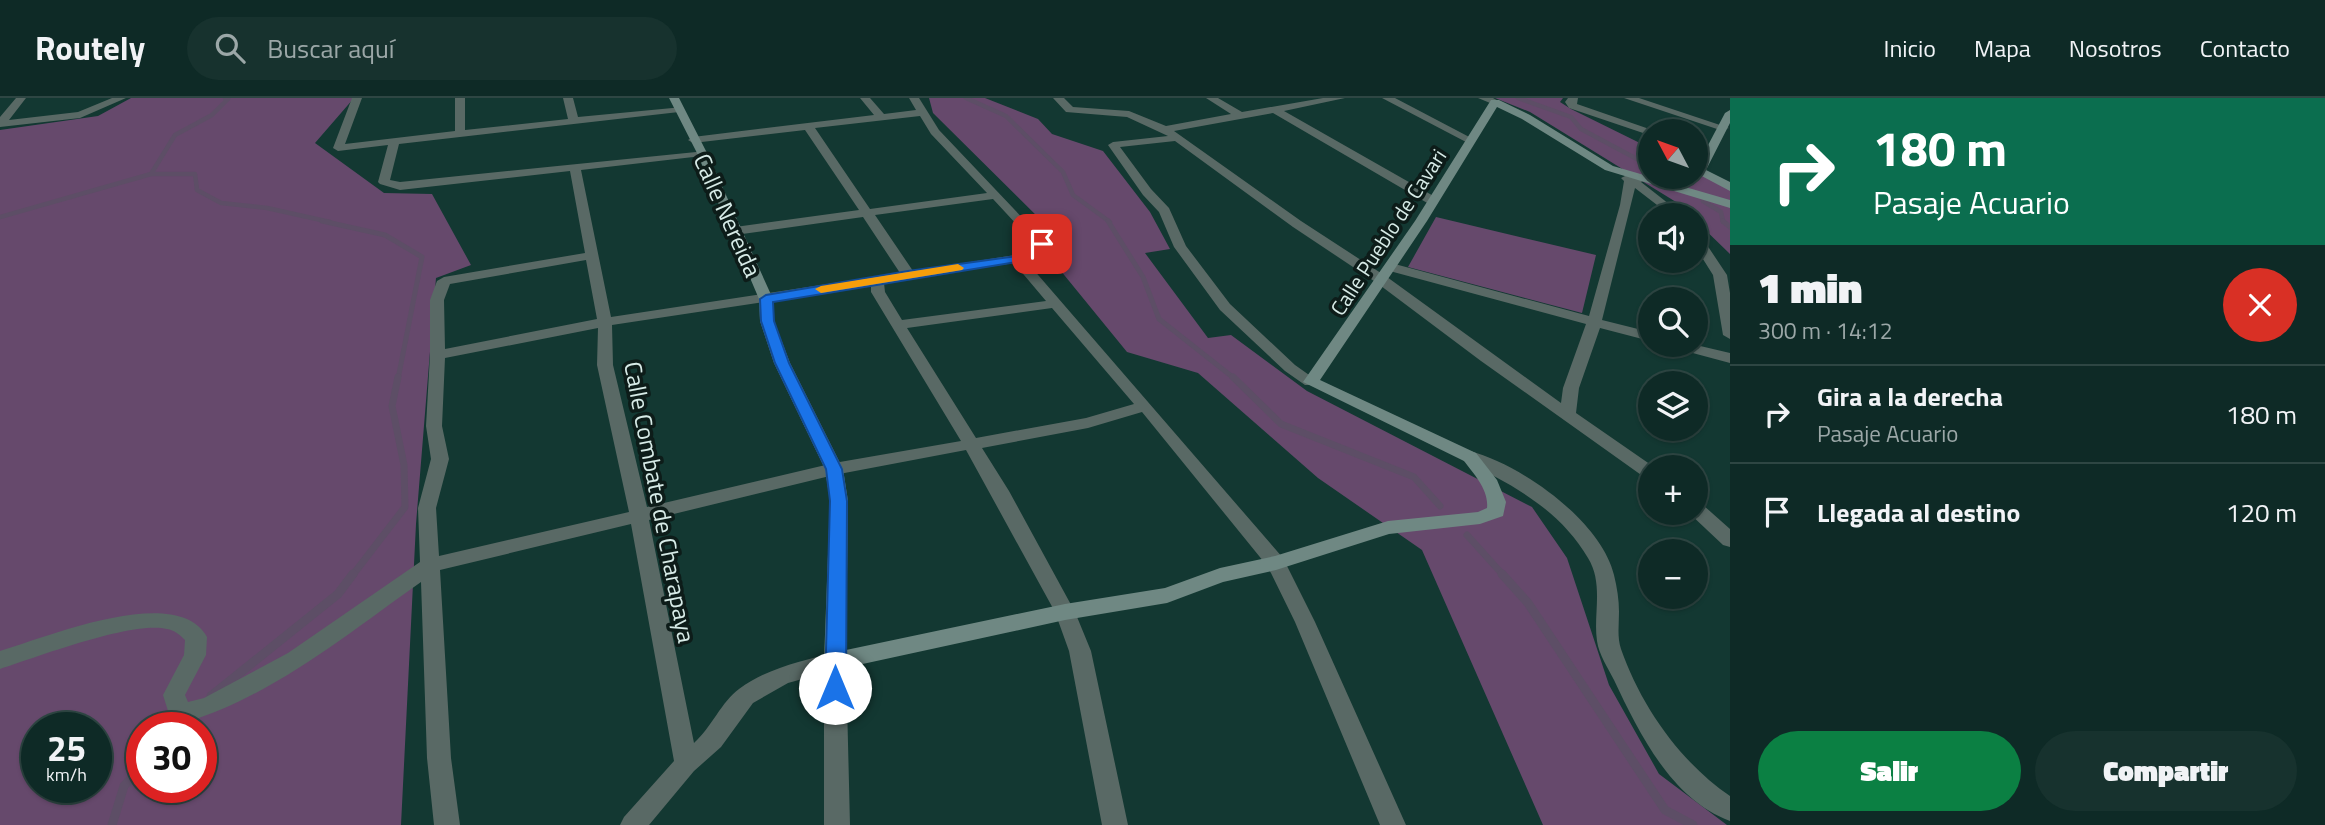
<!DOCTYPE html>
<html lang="es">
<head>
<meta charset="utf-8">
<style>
  :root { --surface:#0e2a26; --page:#17322e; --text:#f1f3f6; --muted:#9ba7a7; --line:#2e4643; --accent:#0b8043 }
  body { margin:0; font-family:"Titillium Web",sans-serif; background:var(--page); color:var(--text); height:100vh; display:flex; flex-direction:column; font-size:26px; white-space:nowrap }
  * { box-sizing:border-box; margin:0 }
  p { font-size:23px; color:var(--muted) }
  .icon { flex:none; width:38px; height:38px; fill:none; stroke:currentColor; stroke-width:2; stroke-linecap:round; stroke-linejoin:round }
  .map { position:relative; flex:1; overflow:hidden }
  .side { display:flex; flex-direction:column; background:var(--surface); width:595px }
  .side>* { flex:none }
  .top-card { background:#0b6e4f; color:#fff; overflow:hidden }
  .needle { width:46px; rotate:311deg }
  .controls { position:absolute; left:1638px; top:21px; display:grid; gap:14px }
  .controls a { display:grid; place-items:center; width:70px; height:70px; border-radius:50%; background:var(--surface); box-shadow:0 2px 5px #0004,0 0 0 2px var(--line); font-size:35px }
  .speed { position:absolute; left:21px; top:614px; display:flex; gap:14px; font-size:35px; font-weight:700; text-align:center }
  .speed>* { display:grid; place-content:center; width:91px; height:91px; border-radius:50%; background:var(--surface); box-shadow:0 2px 5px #0004,0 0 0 2px var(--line); line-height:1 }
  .speed small { font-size:18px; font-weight:400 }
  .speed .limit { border:10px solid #d22; background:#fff; color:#111 }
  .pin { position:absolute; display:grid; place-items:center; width:60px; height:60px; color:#fff; margin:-30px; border-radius:14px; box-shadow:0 4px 10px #0006 }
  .me { position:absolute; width:77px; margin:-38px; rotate:0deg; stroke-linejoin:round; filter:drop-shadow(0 0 5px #0008) }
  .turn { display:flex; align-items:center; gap:24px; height:147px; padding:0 28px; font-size:32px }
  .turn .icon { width:91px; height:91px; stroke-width:2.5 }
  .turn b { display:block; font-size:49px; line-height:60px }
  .round { display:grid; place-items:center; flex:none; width:74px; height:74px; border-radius:37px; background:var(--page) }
  .headline { display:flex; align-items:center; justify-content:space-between; height:119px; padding:0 28px }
  h1 { font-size:42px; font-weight:800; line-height:52px }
  .cta { display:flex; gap:14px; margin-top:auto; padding:14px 28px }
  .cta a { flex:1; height:80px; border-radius:42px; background:var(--accent); color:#fff; font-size:28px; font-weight:800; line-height:80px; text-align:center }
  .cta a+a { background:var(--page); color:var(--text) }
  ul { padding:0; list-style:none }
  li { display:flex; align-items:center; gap:21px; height:98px; padding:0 28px; border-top:2px solid var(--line) }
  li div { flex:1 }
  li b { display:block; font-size:26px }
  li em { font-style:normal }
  header { display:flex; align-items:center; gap:42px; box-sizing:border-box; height:98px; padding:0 35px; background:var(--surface); border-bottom:2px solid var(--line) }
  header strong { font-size:33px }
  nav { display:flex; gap:38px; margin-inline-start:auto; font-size:24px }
  .search { width:490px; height:63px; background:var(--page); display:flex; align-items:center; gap:18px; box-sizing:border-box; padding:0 24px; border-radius:38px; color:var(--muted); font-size:26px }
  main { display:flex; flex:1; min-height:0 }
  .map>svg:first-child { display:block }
  .green { fill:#66496c; fill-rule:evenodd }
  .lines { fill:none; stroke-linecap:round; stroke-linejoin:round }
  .stream-far3 { stroke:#5d4e66; stroke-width:4.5 }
  .stream-far2 { stroke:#5d4e66; stroke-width:5 }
  .stream-far1 { stroke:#5d4e66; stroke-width:7 }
  .stream { stroke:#5d4e66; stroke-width:9 }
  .street { fill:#596965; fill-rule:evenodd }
  .secondary { fill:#6f8883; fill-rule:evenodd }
  .route { fill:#1a73e8; stroke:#114b97; stroke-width:2 }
  .slow { fill:#f59e0b }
  .labels { text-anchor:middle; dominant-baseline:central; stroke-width:7; stroke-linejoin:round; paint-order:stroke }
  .far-street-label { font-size:21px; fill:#d7ebe7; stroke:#0d1c19 }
  .street-label { font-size:24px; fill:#d7ebe7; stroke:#0d1c19 }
</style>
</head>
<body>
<header>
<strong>Routely</strong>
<div class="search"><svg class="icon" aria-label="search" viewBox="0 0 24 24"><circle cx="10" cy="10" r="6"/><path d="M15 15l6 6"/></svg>Buscar aquí</div>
<nav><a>Inicio</a><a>Mapa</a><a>Nosotros</a><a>Contacto</a></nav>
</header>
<main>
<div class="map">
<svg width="1730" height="727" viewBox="0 0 1730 727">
  <rect width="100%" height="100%" fill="#133832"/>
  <path class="green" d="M131 0H354L315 45 384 95 432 96 471 167 436 180 416 426 401 727H0V32L98 18ZM37 630H96V690H37ZM142 630H201V690H142Z
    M929 0H985L1038 21 1052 36 1103 53 1150 114 1170 151 1145 155 1208 240 1231 237 1307 293 1532 409 1567 460 1609 587 1659 676 1727 727H1543L1422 452 1318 380 1198 275 1127 254 1056 167 1059 140 933 15Z
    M1495 0H1563L1560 4 1571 11 1650 50V79H1696V71L1730 86V156L1696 123V117H1690L1676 104 1530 14Z
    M1436 119 1596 157 1582 215 1408 169Z"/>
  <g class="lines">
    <path class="stream-far3" d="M966 0 1006 18 1063 74 1073 97 1110 124
      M1518 0 1571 19 1581 31 1650 68
      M151 76H195L197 92 221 105 267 110 330 124
      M1667 79 1679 86
      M1703 103 1721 114 1723 124
      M0 119 151 76 175 37 212 17 228 1 225 0"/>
    <path class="stream-far2" d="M322 123 385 137 422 159 398 281
      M1108 123 1143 179 1159 221 1235 281
      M1723 123 1730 129"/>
    <path class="stream-far1" d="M1233 279 1281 326 1414 379 1440 408
      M1467 437 1504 478
      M352 478 405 409 404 367 392 308 398 279"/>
    <path class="stream" d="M1502 476 1528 505 1665 712 1693 727
      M211 598 338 496 353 476
      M178 630 190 618
      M112 727 124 688 142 669"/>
    <path class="street" d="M16 0H26L9 22 78 14 112 0H126L80 20 0 29V19Z
      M352 0H362L345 46 455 33V0H465V32L568 21 563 0H573L578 19 683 9 684 11 679 14 399 46 390 82 400 84 706 53 707 55 702 58 581 72 611 219 900 175 863 119 735 137 729 133 735 129 859 112 805 32 693 45 688 42 693 39 874 17 860 0H870L884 16 916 12 909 0H919L939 32 1048 147 1047 156 1026 163 1283 460 1315 524 1406 727H1380L1295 524 1268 469 1142 314 1088 330 982 350 1009 393 1075 514 1091 553 1128 727H1102L1069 553 1055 514 966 352 834 377 649 422 694 645C711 630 722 603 739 591 767 570 803 563 835 554L843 557 846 563 850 727H824V575L788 585 753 605 721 649 694 673 649 727H620L624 719 674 663 631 426 440 472 451 660 460 727H434L427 660 421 484C347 536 274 597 187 624L169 616 163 597 184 557 185 542C180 537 174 532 167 531 131 523 38 559 0 571V553C45 540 177 484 207 539L206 557 185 597 188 604 204 600 288 555 420 464 418 410 431 361 426 328 430 257V202L437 183 444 179 585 155 570 73 400 92 380 86 378 84 388 47 338 53 333 50ZM920 18 931 36 987 95 870 111 815 30ZM993 101 1032 143 1035 151 1015 157 913 173 875 117ZM586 162 597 221 445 251 444 202 450 186ZM1014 165 1046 203 902 222 885 194 884 185ZM871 188V194L961 343 834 365 647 409 613 267 612 227ZM1052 210 1134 306 1086 320 976 340 907 230ZM598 230 597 267 629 414 439 458 436 410 449 361 442 328 445 260Z
      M1053 0H1064L1073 9 1129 13 1166 28 1231 16 1206 0H1218L1242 14 1323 0H1345L1284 13 1437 100V106H1429L1273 15 1174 33 1301 123 1387 179 1561 305 1563 290 1586 226 1386 172 1384 169 1391 165 1589 218 1620 107 1624 83 1621 80 1627 77 1645 78V82L1641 84 1683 117H1670L1635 90 1602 222 1650 234V243L1600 230 1579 290 1576 315 1654 369H1650V381L1644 379 1481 263 1377 185 1293 129 1175 43 1120 49 1151 91 1169 110 1186 148 1230 206 1295 267 1319 284 1317 287H1305L1285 273 1220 212 1174 149 1159 114 1143 97 1108 47 1113 44 1168 38 1127 19 1066 14Z
      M1382 0H1395L1475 42 1466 44Z
      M1478 0H1493L1500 4 1495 7Z
      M1568 0H1578L1577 6 1655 33H1650V37L1646 36 1569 10 1565 4Z
      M1624 0H1639L1729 30 1720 32Z
      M1696 137 1701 138 1727 177 1730 195V241L1723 237 1713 177 1696 150Z
      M1671 247H1696L1730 255V265L1674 250Z
      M1470 353C1522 367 1601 423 1614 477 1617 489 1619 502 1619 514 1619 527 1617 539 1621 551 1641 608 1680 664 1730 698V723C1671 701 1639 635 1614 582 1608 570 1599 557 1597 543 1593 516 1604 486 1588 460 1560 412 1512 386 1464 363L1461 359Z
      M1696 405 1703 407 1730 431V449L1723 447 1689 415H1696Z"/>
    <path class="secondary" d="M669 0H679L707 55 773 201 774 223 790 265 843 371 848 403 846 552 1065 506 1165 490 1220 470 1275 458 1388 423 1478 414 1487 410C1489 392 1474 376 1464 363L1303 284 1415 123 1491 2H1499L1530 17 1613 68 1730 102V110L1605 72 1522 21 1497 9 1427 123 1320 282 1476 355 1497 382 1506 404 1503 418 1480 426 1389 436 1276 472 1223 484 1167 505 1065 522 835 572 827 569 824 563 830 403 825 371 774 265 760 223 759 201 697 55Z
      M1730 12V25L1706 72 1730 84V93L1696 75V70L1725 15Z"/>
  </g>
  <path class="route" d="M1042 143 1048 146V153L1035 161 773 204 774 223 789 265 842 371 847 403 846 590 843 596 835 599 828 596 825 590 830 403 826 371 775 265 761 223 760 201 766 197 908 173 1017 158 1036 152 1038 144Z"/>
  <path class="slow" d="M958 166 964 170 962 172 821 195 815 191 821 188Z"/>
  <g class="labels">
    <g class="far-street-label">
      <text transform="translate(1388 134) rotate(-57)">Calle Pueblo de Cavari</text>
    </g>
    <g class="street-label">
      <text transform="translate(728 117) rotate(66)">Calle Nereida</text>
      <text transform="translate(660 404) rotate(79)">Calle Combate de Charapaya</text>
    </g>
  </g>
</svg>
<div class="controls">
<a><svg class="needle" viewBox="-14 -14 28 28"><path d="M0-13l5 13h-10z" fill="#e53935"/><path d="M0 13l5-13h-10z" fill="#9ba7a7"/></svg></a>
<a><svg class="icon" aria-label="sound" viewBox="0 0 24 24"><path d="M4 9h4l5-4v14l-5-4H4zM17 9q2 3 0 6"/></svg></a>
<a><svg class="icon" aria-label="search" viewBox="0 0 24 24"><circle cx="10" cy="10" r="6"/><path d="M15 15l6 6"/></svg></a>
<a><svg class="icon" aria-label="layers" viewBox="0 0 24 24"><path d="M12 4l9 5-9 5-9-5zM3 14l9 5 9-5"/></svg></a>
<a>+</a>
<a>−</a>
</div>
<div class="speed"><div>25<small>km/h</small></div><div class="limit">30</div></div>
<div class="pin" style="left:1042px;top:146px;background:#d93025"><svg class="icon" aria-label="arrive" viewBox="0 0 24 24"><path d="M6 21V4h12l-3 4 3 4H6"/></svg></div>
<svg class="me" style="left:835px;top:590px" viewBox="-20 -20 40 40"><circle r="19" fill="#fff"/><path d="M0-13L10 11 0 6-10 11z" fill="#1a73e8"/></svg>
</div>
<section class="side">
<div class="top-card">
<div class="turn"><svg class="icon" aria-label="right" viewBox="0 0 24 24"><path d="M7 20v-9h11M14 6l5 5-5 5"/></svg><div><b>180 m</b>Pasaje Acuario</div></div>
</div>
<div class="headline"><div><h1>1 min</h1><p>300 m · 14:12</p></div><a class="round" style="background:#d93025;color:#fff"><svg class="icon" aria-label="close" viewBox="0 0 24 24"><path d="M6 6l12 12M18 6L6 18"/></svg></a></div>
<ul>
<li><svg class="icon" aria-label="right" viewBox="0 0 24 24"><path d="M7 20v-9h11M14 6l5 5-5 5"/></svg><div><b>Gira a la derecha</b><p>Pasaje Acuario</p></div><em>180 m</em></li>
<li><svg class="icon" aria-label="arrive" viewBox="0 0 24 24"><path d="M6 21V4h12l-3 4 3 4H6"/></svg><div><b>Llegada al destino</b></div><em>120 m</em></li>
</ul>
<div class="cta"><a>Salir</a><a>Compartir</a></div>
</section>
</main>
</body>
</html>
